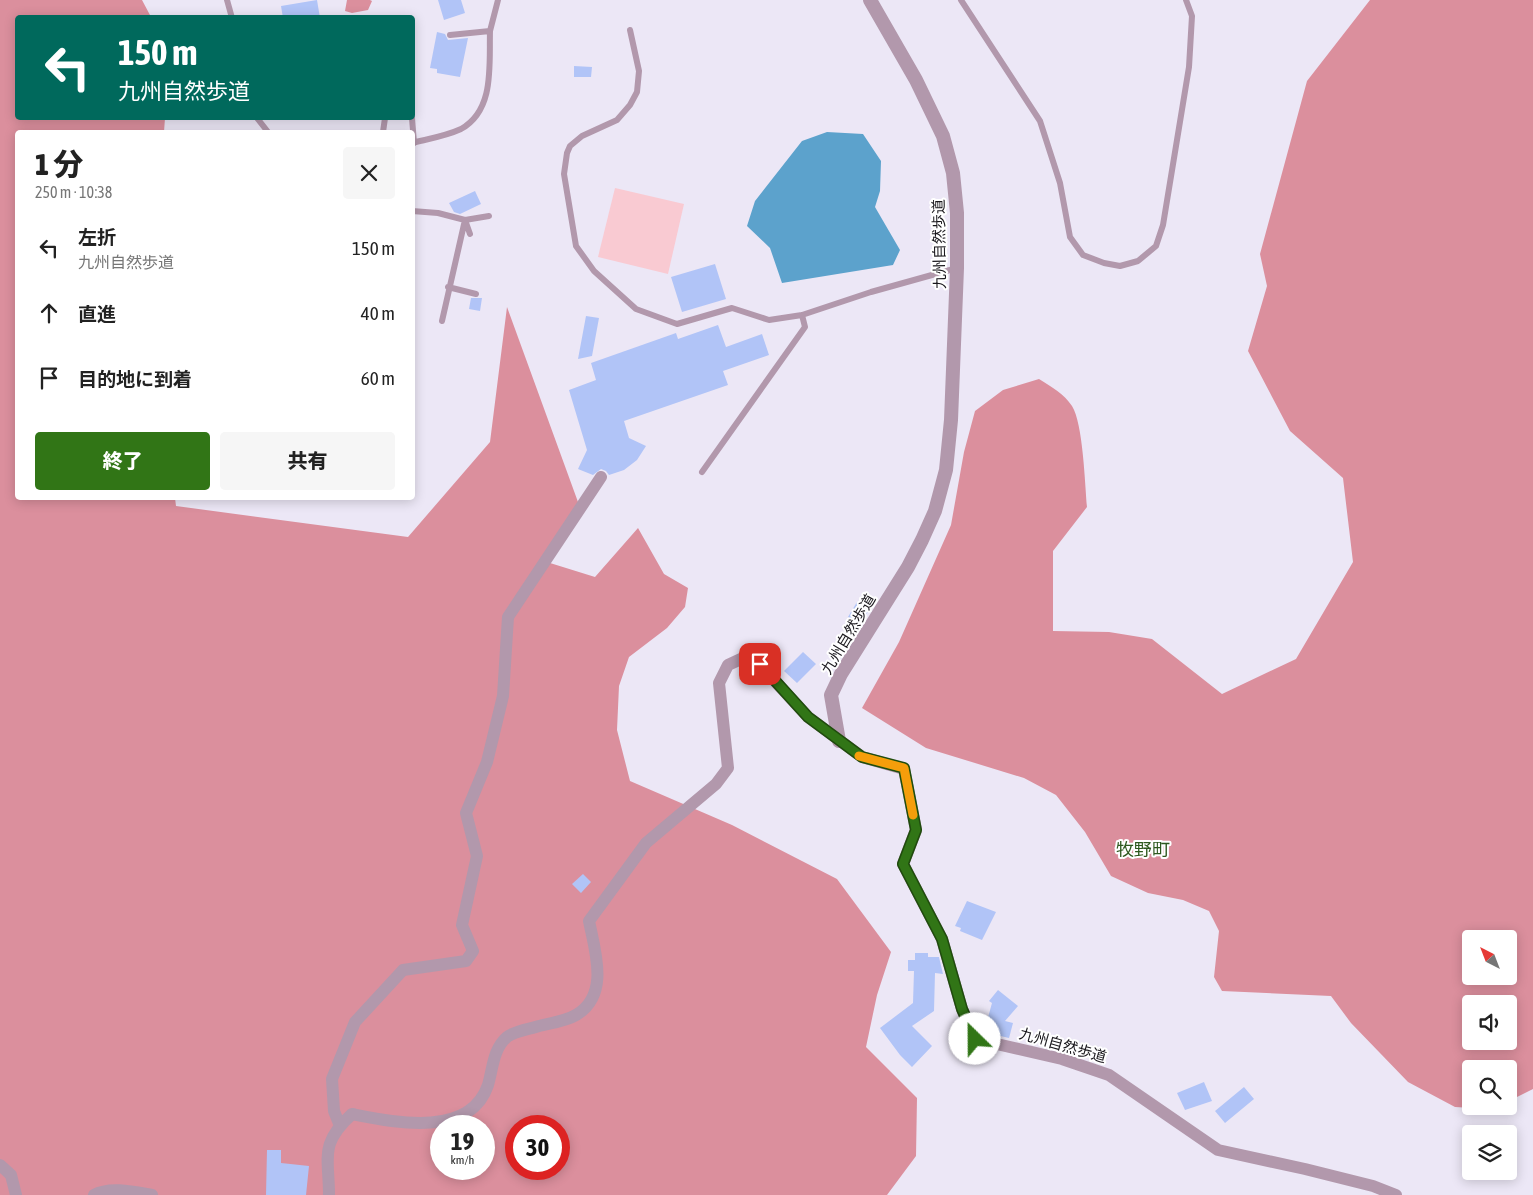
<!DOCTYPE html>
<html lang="ja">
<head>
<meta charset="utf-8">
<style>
  :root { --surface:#fff; --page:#f6f6f6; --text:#222; --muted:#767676; --accent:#317516 }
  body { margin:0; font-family:"Asap Condensed","Noto Sans JP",sans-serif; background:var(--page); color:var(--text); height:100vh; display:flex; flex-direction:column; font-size:19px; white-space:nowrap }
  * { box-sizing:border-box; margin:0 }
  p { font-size:16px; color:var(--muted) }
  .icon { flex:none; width:28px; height:28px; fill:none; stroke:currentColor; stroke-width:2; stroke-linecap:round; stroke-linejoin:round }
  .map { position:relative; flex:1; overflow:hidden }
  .details { position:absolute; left:15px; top:130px; width:400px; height:370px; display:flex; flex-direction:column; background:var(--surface); border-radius:5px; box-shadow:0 2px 12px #0003 }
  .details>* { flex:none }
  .banner { position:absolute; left:15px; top:15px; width:400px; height:105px; border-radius:5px; box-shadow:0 2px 12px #0003; background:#00695c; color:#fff; overflow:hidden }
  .needle { width:32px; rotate:318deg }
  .fabs { position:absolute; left:1462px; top:930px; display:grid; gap:10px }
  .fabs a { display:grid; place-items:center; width:55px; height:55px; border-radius:5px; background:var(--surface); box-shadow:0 2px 12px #0003; font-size:25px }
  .speed { position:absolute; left:430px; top:1115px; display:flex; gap:10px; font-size:25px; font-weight:700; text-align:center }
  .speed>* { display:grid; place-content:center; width:65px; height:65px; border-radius:50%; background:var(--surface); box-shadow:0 2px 12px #0003; line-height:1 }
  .speed small { font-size:12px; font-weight:400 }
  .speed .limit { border:8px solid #d22; background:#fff; color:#111 }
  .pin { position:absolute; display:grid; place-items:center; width:42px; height:42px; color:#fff; margin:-21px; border-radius:10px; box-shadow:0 2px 8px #0006 }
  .me { position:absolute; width:55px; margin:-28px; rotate:337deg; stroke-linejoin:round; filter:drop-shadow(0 0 4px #0008) }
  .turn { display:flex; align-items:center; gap:18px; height:105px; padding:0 20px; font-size:22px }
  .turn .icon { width:65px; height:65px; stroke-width:2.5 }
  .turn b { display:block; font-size:35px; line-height:42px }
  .round { display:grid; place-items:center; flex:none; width:52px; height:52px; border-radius:5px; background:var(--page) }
  .summary { display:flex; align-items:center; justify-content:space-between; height:85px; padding:0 20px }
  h1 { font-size:30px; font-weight:800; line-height:38px }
  .button { display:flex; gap:10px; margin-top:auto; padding:10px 20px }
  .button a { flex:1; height:58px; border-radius:5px; background:var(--accent); color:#fff; font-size:20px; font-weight:800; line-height:58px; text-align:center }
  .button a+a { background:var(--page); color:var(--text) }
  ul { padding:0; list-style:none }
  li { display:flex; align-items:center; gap:15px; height:65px; padding:0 20px }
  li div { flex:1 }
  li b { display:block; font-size:19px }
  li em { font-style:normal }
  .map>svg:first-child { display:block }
  .green { fill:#f9cad2 }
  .forest { fill:#db8f9d; fill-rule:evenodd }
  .water { fill:#5ca2cc }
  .building { fill:#b1c4f7 }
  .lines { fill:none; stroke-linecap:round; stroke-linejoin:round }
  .service { stroke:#b298ac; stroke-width:6 }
  .minor { stroke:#b298ac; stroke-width:12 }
  .tertiary { stroke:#b298ac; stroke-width:14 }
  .route-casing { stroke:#204c0e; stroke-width:12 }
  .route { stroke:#317516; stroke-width:9 }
  .slow { stroke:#f59e0b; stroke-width:9 }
  .labels { text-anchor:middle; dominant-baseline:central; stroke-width:4; stroke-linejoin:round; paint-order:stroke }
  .street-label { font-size:15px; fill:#19171c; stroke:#fff }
  .quarter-label { font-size:18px; fill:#2d581e; stroke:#fff }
</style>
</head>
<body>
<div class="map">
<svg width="1533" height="1195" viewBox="0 0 1533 1195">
  <rect width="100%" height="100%" fill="#ece7f6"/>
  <path class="green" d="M615 188 684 204 668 274 598 257Z"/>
  <path class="forest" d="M0 0H142L151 17 18 18V118H165L164 132H18V498H175L176 506 408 537 490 442 507 307 578 502 550 563 595 577 638 528 664 574 688 588 685 607 667 628 629 657 619 686 617 730 630 781 732 825 837 879 891 952 877 995 866 1047 917 1098 916 1156 887 1195H0ZM441 1126H484V1169H441ZM516 1126H559V1169H516Z
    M347 0H370L372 1 368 10 352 13 345 11Z
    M1370 0H1533V1089L1509 1101V1069H1471V1106H1497L1490 1109 1455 1107 1408 1082 1351 1023 1331 996 1222 991 1214 977 1219 931 1209 911 1183 900 1148 893 1111 876 1085 832 1056 795 1024 778 926 748 862 708 899 642 951 525 964 452 975 411 1003 390 1039 379C1052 387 1064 394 1072 406 1083 423 1085 484 1087 507L1053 551V631L1109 632 1152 639 1222 694 1296 659 1353 562 1343 478 1290 431 1248 351 1267 286 1260 254 1307 81ZM1471 939H1509V976H1471ZM1471 1004H1509V1041H1471Z"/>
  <path class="water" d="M827 132 863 134 881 161 880 191 875 207 900 250 893 265 782 283 770 248 747 226 755 201 802 141Z"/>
  <path class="building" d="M317 0 320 18H283L281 6Z
    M438 0H461L465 13 444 20Z
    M437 32 445 34 448 40 468 38 460 77 437 73V69L430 68Z
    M574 66 592 67 591 77H574Z
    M475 191 481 204 460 214 454 212 449 203Z
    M715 264 726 299 682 312 671 277Z
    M471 298H482L480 311 469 309Z
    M586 316 599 318 592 356 578 359Z
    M718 325 726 347 762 334 769 355 723 371 728 385 624 421 629 438 646 446 637 460 624 470 609 475 606 471 601 469 593 475 578 469 587 450 569 390 596 380 591 363 676 333 678 339Z
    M857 602 869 610 860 624 848 617Z
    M803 652 816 664 797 683 784 671Z
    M583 874 591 882 581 893 572 884Z
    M967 901 996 912 982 940 960 931 961 928 955 926Z
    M915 953H928V957H939L943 974 935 973 934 1011 912 1026 932 1046 912 1067 900 1055 880 1028 913 1003 914 971H908V960H915Z
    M998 990 1018 1006 1005 1021 1013 1023 1009 1038 984 1032 992 1003 989 1001Z
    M1204 1082 1212 1101 1185 1110 1177 1093Z
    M1244 1087 1254 1099 1225 1123 1215 1111Z
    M267 1150H281V1163L309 1166 306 1195H266Z"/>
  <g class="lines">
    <path class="service" d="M227 0 232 18
      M961 0 1040 121 1060 183 1070 237 1083 255 1104 263 1120 266 1138 261 1156 246 1163 225 1189 67 1192 16 1186 0
      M630 30 639 71 637 92 630 105 617 120 582 136 570 146 567 153 564 174 576 246 594 271 636 309 677 324 732 308 769 320 802 315 871 292 957 268
      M490 31 498 0
      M257 118 268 132
      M412 118 414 143
      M383 132 385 118
      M412 143C428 139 446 136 461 129 495 110 489 65 490 31L450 35
      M412 211 438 213 465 220 442 321
      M470 234 465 220 489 216
      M448 287 476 294
      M702 472 805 327 802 315"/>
    <path class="minor" d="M340 1126 334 1111 332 1079 355 1022 403 970 466 961 473 951 462 925 477 856 466 813 487 762 503 696 508 617 601 477
      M0 1165 11 1175 16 1195
      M94 1195C110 1186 135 1192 152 1195
      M329 1195C329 1157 319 1144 352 1114 393 1122 470 1139 488 1085 493 1068 493 1049 507 1037 514 1031 530 1029 539 1026 551 1023 566 1021 576 1015 610 995 595 951 589 921L646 843 716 784 728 768 719 683 728 665 743 658 759 664 808 717 862 757 904 769 916 830 903 864 942 939 962 1009 975 1039 1062 1059 1109 1075 1218 1150 1305 1169 1373 1186 1396 1195"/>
    <path class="tertiary" d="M839 741 831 695 841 674 908 567 922 540 935 511 946 470 951 420 957 268V213L953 173 943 136 916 80 870 0"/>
  </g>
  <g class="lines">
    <g class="route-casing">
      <path id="route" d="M760 664 808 717 862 757 904 768 916 830 903 864 942 939 962 1009 975 1039"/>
    </g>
    <use href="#route" class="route"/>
    <path class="slow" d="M859 756 904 768 913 815"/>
  </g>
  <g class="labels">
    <g class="street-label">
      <text transform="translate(939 244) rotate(-91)">九州自然歩道</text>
      <text transform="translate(848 634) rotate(-59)">九州自然歩道</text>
      <text transform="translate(1063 1045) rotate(16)">九州自然歩道</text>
    </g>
    <g class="quarter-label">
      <text x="1143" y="849">牧野町</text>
    </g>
  </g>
</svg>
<div class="fabs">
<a><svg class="needle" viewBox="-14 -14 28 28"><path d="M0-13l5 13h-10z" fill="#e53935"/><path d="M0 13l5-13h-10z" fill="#767676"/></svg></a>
<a><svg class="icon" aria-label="sound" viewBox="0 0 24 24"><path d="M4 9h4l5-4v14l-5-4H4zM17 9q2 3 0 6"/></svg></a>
<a><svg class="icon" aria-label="search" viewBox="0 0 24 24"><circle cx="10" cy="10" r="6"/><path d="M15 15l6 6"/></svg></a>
<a><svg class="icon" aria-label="layers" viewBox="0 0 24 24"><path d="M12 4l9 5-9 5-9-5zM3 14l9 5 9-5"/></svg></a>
</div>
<div class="speed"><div>19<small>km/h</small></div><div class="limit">30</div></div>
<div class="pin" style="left:760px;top:664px;background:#d93025"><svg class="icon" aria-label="arrive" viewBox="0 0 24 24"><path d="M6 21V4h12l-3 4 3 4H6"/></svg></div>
<svg class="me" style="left:975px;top:1039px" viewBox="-20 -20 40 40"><circle r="19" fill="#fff"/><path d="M0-13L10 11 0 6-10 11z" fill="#317516"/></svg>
<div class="banner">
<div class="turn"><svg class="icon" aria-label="left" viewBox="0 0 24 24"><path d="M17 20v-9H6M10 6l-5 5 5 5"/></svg><div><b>150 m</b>九州自然歩道</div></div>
</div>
<section class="details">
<div class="summary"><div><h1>1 分</h1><p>250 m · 10:38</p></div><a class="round"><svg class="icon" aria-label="close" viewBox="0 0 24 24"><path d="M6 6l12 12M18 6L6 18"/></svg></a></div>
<ul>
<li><svg class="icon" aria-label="left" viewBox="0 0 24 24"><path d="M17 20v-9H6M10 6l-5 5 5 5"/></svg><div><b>左折</b><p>九州自然歩道</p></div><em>150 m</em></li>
<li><svg class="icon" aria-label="ahead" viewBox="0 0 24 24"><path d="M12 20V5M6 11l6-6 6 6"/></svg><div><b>直進</b></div><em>40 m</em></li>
<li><svg class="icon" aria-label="arrive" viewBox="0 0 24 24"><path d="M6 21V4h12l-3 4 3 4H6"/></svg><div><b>目的地に到着</b></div><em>60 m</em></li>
</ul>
<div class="button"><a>終了</a><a>共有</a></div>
</section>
</div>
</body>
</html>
